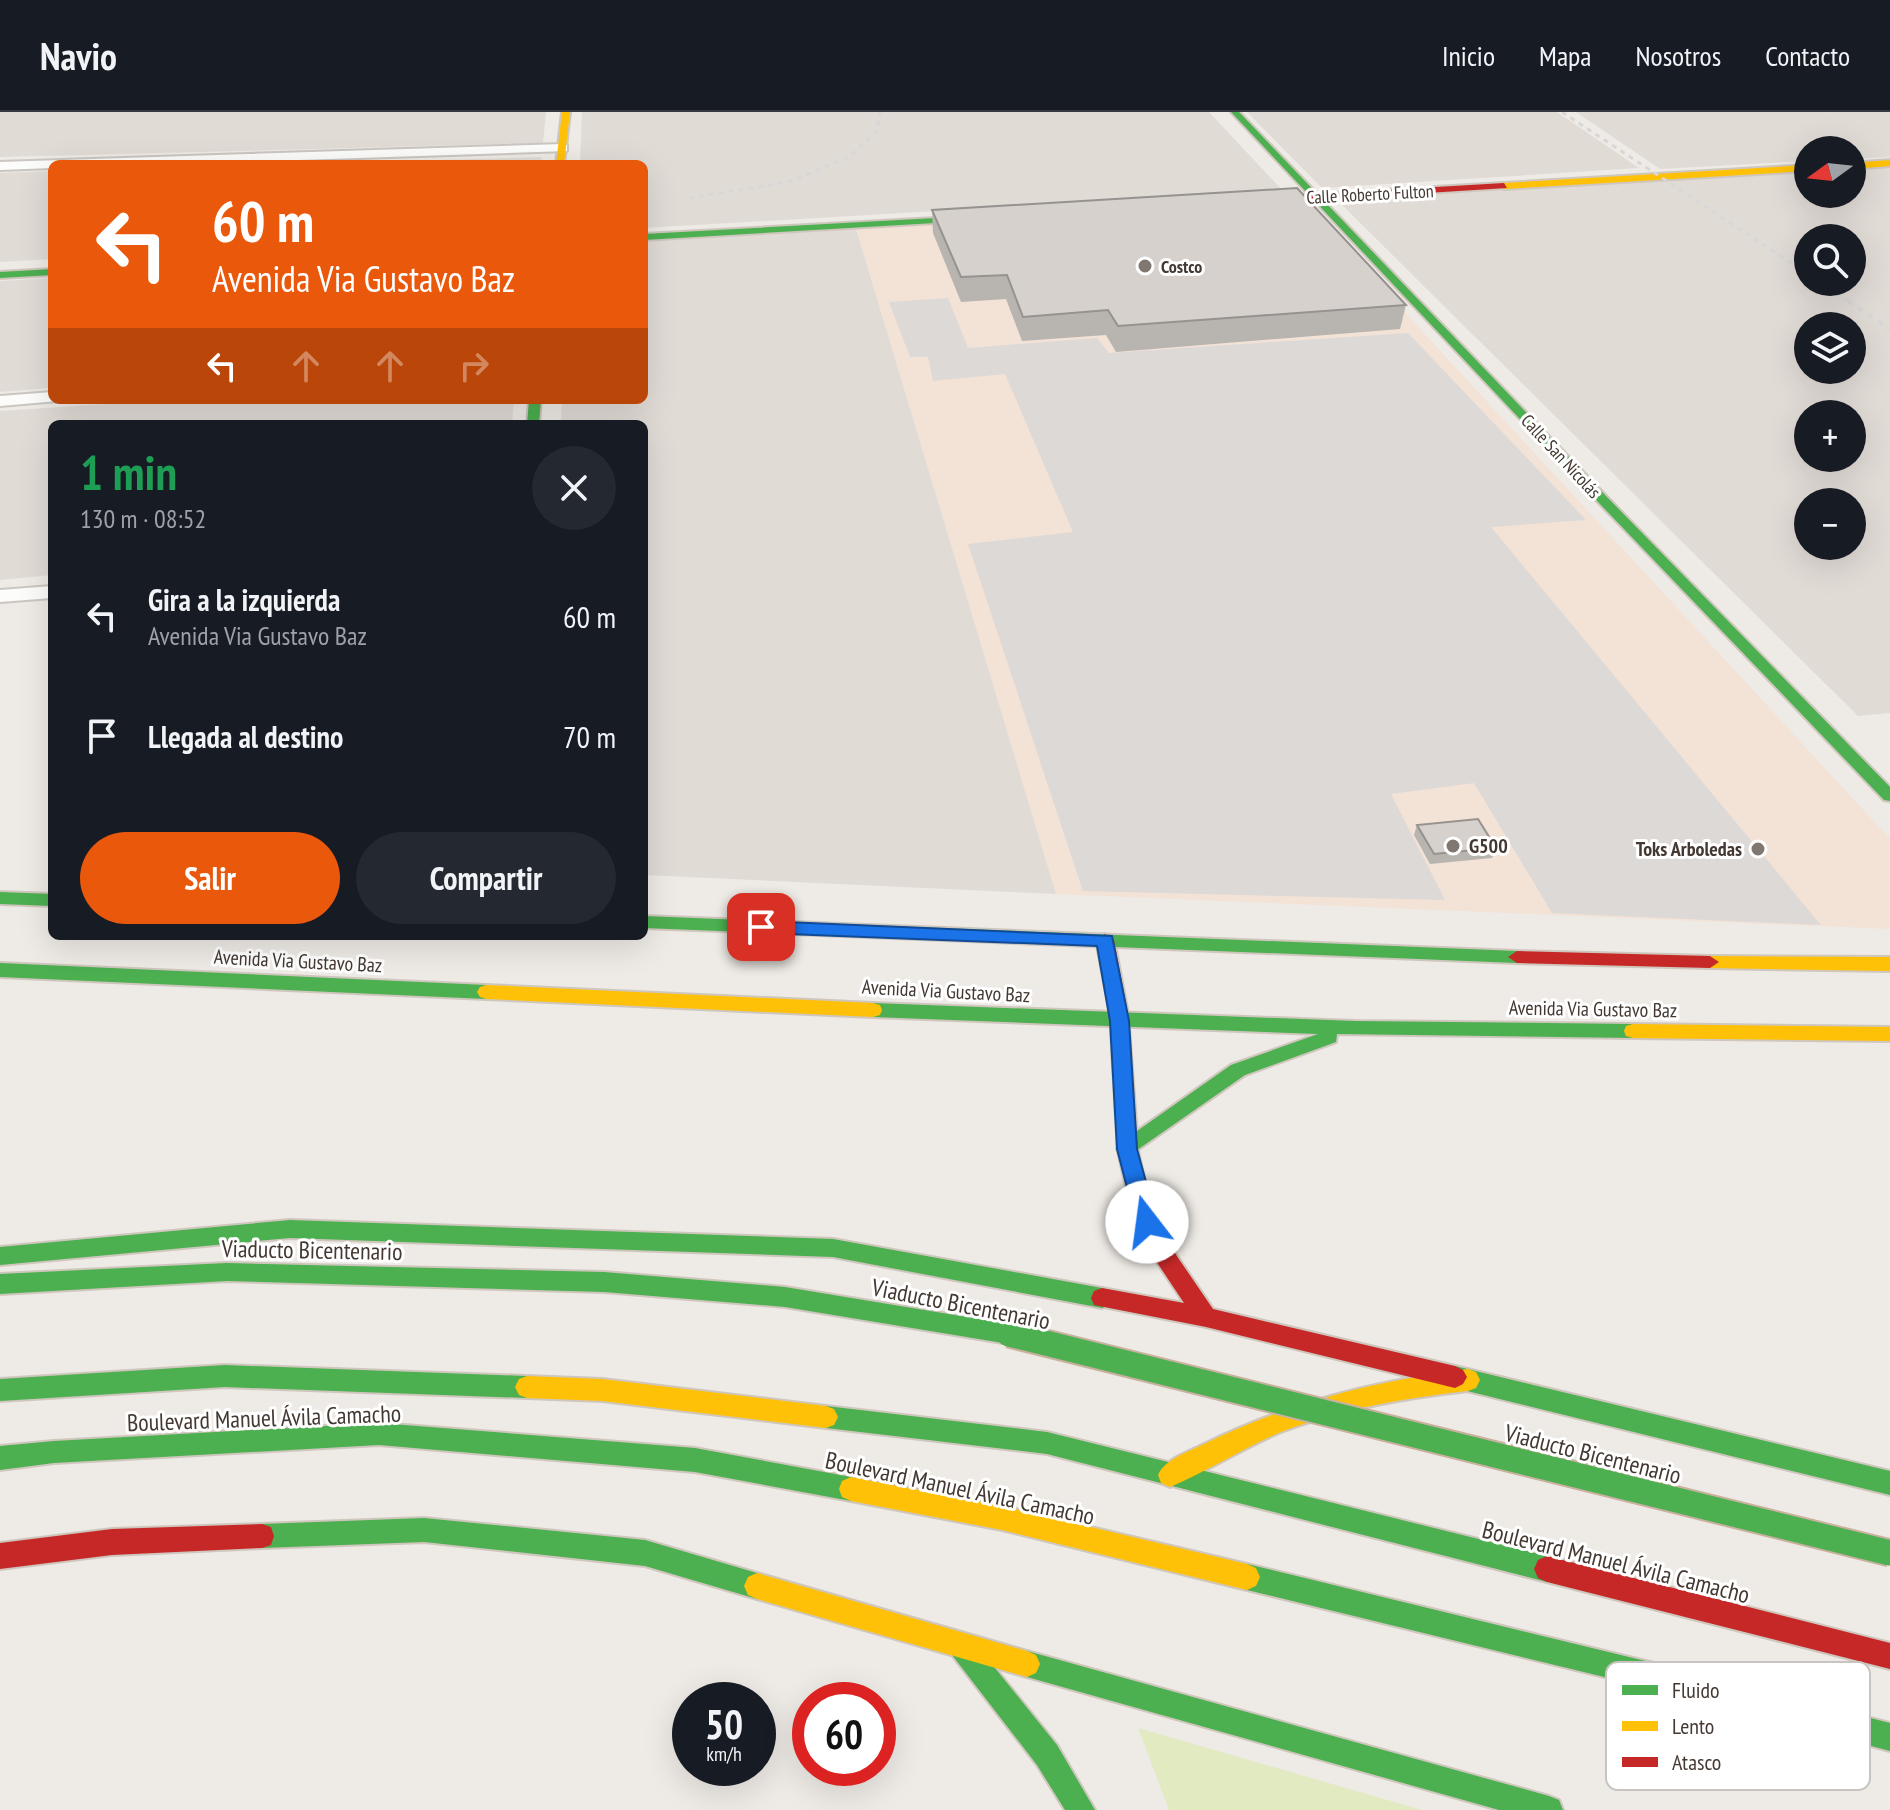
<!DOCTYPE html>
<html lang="es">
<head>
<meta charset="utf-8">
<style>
  :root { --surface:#171b24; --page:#242831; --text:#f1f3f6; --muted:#9ea1a6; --line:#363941; --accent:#ea580c }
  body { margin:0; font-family:"PT Sans Narrow",sans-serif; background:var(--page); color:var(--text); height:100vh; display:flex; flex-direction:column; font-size:30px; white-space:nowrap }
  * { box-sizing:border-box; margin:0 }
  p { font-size:26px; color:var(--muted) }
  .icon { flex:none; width:44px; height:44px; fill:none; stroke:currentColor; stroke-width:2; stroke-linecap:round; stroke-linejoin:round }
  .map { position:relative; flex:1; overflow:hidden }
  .details { position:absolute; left:48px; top:308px; width:600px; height:520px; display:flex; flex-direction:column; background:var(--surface); border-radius:12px; box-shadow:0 8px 32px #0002 }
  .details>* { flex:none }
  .banner { position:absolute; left:48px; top:48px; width:600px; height:244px; border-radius:12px; box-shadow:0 8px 32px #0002; background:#ea580c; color:#fff; overflow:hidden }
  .needle { width:52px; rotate:255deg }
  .tools { position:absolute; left:1794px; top:24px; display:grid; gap:16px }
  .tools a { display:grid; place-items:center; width:72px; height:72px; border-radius:50%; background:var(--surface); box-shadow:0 8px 32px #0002; font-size:40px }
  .speed { position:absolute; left:672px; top:1570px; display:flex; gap:16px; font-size:40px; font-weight:700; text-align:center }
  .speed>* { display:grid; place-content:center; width:104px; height:104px; border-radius:50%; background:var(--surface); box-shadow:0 8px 32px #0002; line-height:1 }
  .speed small { font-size:20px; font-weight:400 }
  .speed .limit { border:12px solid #d22; background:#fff; color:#111 }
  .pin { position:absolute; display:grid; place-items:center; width:68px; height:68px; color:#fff; margin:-34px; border-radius:16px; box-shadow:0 4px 12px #0006 }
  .me { position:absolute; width:88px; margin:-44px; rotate:345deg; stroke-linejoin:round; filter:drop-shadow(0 0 6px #0008) }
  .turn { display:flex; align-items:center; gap:28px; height:168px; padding:0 32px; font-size:36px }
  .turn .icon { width:104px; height:104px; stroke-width:2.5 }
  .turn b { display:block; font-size:56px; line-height:68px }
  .lanes { display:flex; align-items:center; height:76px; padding:0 32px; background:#0003; justify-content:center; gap:40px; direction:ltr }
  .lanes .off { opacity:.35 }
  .round { display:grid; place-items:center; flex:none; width:84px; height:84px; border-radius:42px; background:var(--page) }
  .summary { display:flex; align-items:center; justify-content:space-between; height:136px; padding:0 32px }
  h1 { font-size:48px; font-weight:700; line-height:60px; color:#1e9e55 }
  .primary-button { display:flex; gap:16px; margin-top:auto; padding:16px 32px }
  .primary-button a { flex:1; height:92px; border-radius:48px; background:var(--accent); color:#fff; font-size:32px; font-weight:700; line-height:92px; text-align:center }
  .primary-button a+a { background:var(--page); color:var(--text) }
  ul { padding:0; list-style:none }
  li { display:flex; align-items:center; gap:24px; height:120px; padding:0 32px }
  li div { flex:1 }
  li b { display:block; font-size:30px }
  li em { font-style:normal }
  header { display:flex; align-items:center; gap:48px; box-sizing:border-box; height:112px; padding:0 40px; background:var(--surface); border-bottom:2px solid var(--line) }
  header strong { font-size:38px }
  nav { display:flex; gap:44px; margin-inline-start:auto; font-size:28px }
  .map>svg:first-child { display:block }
  .commercial { fill:#f3e2d6 }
  .industrial { fill:#e1dbd6; fill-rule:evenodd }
  .green { fill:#e2eac2 }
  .parking { fill:#ddd9d6 }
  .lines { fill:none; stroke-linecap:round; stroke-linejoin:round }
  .street-casing { stroke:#cbc6c1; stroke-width:4 }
  .fast-casing { stroke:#cfc7bd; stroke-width:4 }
  .slow-casing { stroke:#cfc7bd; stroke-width:4 }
  .jam-casing { stroke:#cfc7bd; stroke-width:4 }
  .street { fill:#fcfcfb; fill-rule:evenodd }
  .fast { fill:#4caf50; fill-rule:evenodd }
  .slow { fill:#ffc107; fill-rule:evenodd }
  .jam { fill:#c62828; fill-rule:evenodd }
  .rail-far1 { stroke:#d8d7d7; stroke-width:3; stroke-dasharray:5 5; stroke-linecap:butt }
  .rail { stroke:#d8d7d7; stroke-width:4; stroke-dasharray:6 6; stroke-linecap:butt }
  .fast-bridge-casing { stroke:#c8b19f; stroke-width:29; stroke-linecap:butt }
  .fast-bridge { stroke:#4caf50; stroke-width:25 }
  .wall { fill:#b8b4af }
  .building { fill:#d6d1cc; stroke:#96928f; stroke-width:2 }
  .route { fill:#1a73e8; stroke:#114b97; stroke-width:2 }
  .poi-dot { fill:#807771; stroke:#fff; stroke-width:3 }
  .labels { text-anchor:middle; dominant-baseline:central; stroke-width:6; stroke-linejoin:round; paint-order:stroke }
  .far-street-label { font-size:18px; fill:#443932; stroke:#fff }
  .far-poi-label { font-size:18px; font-weight:bold; fill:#443932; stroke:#fff; text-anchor:start }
  .poi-label { font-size:20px; font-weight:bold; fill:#443932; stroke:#fff; text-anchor:start }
  .street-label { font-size:20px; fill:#443932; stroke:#fff }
  .near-street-label { font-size:24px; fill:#443932; stroke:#fff }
  .key { fill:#fff; stroke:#c7c4c2; stroke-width:2 }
  .key-label { font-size:22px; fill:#443932 }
</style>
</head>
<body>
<header>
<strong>Navio</strong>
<nav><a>Inicio</a><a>Mapa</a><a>Nosotros</a><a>Contacto</a></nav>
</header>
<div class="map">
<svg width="1890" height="1698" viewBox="0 0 1890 1698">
  <rect width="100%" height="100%" fill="#eeeae5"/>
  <path class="commercial" d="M1304 91 1890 727V817L1056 782 856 117Z"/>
  <path class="industrial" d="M0 0H546L543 31 0 45Z
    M582 0H1209L1283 79 644 116V52H580Z
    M1247 0H1557L1639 56 1322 76Z
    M1576 0H1890V45L1852 47V38H1808V49L1660 57Z
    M542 45 540 52H299Z
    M1890 55V601L1858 604 1337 88 1808 60V82H1852V57ZM1808 126H1852V170H1808ZM1808 214H1852V258H1808ZM1808 302H1852V346H1808ZM1808 390H1852V434H1808Z
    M52 59V147L0 150V61Z
    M856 117 1056 782 644 763V312H561L562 288H644V130Z
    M52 166V276L0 280V169Z
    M168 288H514L512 312H52V463L0 468V299Z"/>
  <path class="green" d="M1138 1616 1422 1698H1169Z"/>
  <path class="parking" d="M948 186 968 236 1097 226 1109 241 1408 221 1586 408 1491 415 1821 813 1552 801 1474 671 1391 682 1445 788 1083 779 968 432 1073 420 1005 262 933 269 928 245H910L889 190Z"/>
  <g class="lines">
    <g class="street-casing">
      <path id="street" d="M562 32 567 33V39L179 52H52V56L0 58V50Z
        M52 280V288L58 289 0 294V284Z
        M52 474V486L0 490V478Z"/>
    </g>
    <g class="fast-casing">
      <path id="fast" d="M1231 0H1239L1607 385 1890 675V689L1884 688 1599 391Z
        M990 103 987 108 644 128V122Z
        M52 157V163L0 166V160Z
        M529 288H541L539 312H527Z
        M0 780 52 782V794L0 792Z
        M644 804 1517 839 1526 845 1517 851 644 816Z
        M0 851 486 873 492 875 495 880 492 885 486 887 0 865Z
        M873 891 1355 909 1633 912 1640 914 1642 919 1640 924 1633 926 1337 922 1336 930 1245 963 1127 1045 1120 1043 1117 1037 1120 1031 1231 953 1318 922 873 905 866 903 864 898 866 893Z
        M290 1108 833 1127 1102 1176 1110 1179 1113 1186 1110 1193 1102 1196 833 1145 290 1126 0 1153V1135Z
        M227 1151 604 1160 785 1175 1009 1212 1017 1215 1020 1222 1017 1229 1009 1232 785 1195 604 1180 227 1169 0 1182V1162Z
        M225 1253 527 1264 535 1267 539 1275 535 1283 527 1286 225 1275 0 1289V1267Z
        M1455 1254 1890 1359V1383L1455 1276 1447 1272 1443 1265 1447 1258Z
        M826 1294 1047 1320 1547 1444 1556 1448 1560 1457 1556 1466 1547 1470 1047 1342 826 1316 818 1313 814 1305 818 1297Z
        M379 1311 695 1336 851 1365 860 1369 863 1377 860 1385 851 1389 695 1360 379 1333 54 1351 0 1358V1334L54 1329Z
        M424 1406 645 1428 757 1461 766 1465 770 1474 766 1483 757 1487 645 1454 424 1430 262 1436 253 1433 250 1424 253 1415 262 1412Z
        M1247 1452 1699 1562 1890 1611V1639L1699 1588 1247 1478 1238 1474 1234 1465 1238 1456Z
        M961 1521 970 1525 1057 1633 1095 1698H1065L1037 1653 952 1543 948 1534 952 1525Z
        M1027 1539 1549 1684 1559 1688 1563 1698H1499L1027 1565 1018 1561 1014 1552 1018 1543Z"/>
    </g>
    <g class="slow-casing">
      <path id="slow" d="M562 0H570L564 52H556Z
        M1890 48V54L1852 57V51Z
        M1808 53V59L1504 77 1500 74 1504 71Z
        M1710 844 1890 845V859L1710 856 1701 850Z
        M486 873 873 891 880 893 882 898 880 903 873 905 486 887 480 885 477 880 480 875Z
        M1633 912 1890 915V929L1633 926 1626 924 1624 919 1626 914Z
        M1468 1257 1476 1260 1480 1268 1476 1276 1468 1279C1404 1286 1341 1297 1281 1320 1243 1336 1208 1359 1170 1375L1161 1371 1158 1363C1164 1348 1188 1340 1202 1333 1287 1291 1374 1269 1468 1257Z
        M527 1264 602 1267 826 1294 834 1297 838 1305 834 1313 826 1316 602 1289 527 1286 519 1283 515 1275 519 1267Z
        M851 1365 1002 1394 1247 1452 1256 1456 1260 1465 1256 1474 1247 1478 1002 1418 851 1389 842 1385 839 1377 842 1369Z
        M757 1461 1027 1539 1036 1543 1040 1552 1036 1561 1027 1565 757 1487 748 1483 744 1474 748 1465Z"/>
    </g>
    <g class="jam-casing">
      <path id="jam" d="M1504 71 1507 76 1251 92 1247 89 1251 86Z
        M1105 822 1114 828 1128 902 1138 1039 1149 1088 1168 1131 1213 1197 1455 1254 1463 1258 1467 1265 1463 1272 1455 1276 1206 1215 1094 1193 1091 1186 1094 1179 1102 1176 1184 1191 1152 1143 1129 1088 1118 1039 1110 902 1096 828Z
        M1517 839 1710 844 1719 850 1710 856 1517 851 1508 845Z
        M262 1412 271 1415 274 1424 271 1433 262 1436 112 1443 0 1457V1431L112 1417Z
        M1547 1444 1890 1531V1557L1547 1470 1538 1466 1534 1457 1538 1448Z"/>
    </g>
    <use href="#street" class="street"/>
    <use href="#fast" class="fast"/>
    <use href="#slow" class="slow"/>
    <use href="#jam" class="jam"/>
    <path class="rail-far1" d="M1562 0 1808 162
      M689 86 788 70 849 45 877 19 880 0
      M1820 170 1851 191"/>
    <path class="rail" d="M1848 189 1890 217"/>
    <g class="fast-bridge-casing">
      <path id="fast-bridge" d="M1009 1222 1890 1441"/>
    </g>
    <use href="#fast-bridge" class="fast-bridge"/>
  </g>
  <path class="wall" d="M932 98 1406 193 1400 217 1116 240 1106 223 1022 229 1006 187 961 190 933 121Z
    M1417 713 1496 736 1492 746 1430 752 1414 723Z"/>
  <path class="building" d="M1297 76 1406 193 1118 214 1108 198 1023 205 1007 163 961 165 932 98Z
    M1478 707 1496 736 1434 742 1417 713Z"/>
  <path class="route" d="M761 809 1112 824 1129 909 1137 1037 1157 1110 1154 1116 1147 1119 1139 1116 1136 1110 1117 1037 1110 909 1097 834 761 821 752 815Z"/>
  <g class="poi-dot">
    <circle cx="1145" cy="154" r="8"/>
    <circle cx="1453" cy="734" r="8"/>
    <circle cx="1758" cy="737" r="8"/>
  </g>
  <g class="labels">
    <g class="far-street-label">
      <text transform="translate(1370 82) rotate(-3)">Calle Roberto Fulton</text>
      <text transform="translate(1561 344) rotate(47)">Calle San Nicolás</text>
    </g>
    <g class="far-poi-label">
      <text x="1161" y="154">Costco</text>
    </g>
    <g class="poi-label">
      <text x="1469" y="734">G500</text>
      <text x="1742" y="737" text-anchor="end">Toks Arboledas</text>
    </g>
    <g class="street-label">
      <text transform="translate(298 849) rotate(3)">Avenida Via Gustavo Baz</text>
      <text transform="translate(946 879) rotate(3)">Avenida Via Gustavo Baz</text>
      <text transform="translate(1593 897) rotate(1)">Avenida Via Gustavo Baz</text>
    </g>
    <g class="near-street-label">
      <text transform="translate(312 1138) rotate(1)">Viaducto Bicentenario</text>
      <text transform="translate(961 1192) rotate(11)">Viaducto Bicentenario</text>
      <text transform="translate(264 1306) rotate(-2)">Boulevard Manuel Ávila Camacho</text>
      <text transform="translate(1593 1342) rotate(14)">Viaducto Bicentenario</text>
      <text transform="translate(960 1376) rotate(12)">Boulevard Manuel Ávila Camacho</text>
      <text transform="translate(1616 1450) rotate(14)">Boulevard Manuel Ávila Camacho</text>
    </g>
  </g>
  <rect x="1606" y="1550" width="264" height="128" rx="12" class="key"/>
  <rect x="1622" y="1573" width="36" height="10" fill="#4caf50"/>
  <rect x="1622" y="1609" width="36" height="10" fill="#ffc107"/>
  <rect x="1622" y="1645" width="36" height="10" fill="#c62828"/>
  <g class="key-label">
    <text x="1672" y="1586">Fluido</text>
    <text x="1672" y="1622">Lento</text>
    <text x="1672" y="1658">Atasco</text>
  </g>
</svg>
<div class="tools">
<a><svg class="needle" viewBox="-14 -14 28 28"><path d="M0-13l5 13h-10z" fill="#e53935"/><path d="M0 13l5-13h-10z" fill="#9ea1a6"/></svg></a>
<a><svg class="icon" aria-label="search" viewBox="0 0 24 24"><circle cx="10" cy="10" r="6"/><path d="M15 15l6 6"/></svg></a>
<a><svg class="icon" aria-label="layers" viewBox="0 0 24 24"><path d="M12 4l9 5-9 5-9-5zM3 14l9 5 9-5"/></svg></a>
<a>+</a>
<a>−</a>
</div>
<div class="speed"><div>50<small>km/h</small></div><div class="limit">60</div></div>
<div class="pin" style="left:761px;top:815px;background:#d93025"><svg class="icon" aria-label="arrive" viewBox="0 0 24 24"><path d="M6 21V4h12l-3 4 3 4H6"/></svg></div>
<svg class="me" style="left:1147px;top:1110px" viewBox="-20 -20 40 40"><circle r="19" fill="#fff"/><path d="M0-13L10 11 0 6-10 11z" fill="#1a73e8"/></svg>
<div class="banner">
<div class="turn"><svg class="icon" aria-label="left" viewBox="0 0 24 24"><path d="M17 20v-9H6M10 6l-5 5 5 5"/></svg><div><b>60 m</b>Avenida Via Gustavo Baz</div></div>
<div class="lanes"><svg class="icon" aria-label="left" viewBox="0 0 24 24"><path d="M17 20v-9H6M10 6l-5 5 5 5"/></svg><svg class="icon off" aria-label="ahead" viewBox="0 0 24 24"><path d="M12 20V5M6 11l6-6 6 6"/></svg><svg class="icon off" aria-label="ahead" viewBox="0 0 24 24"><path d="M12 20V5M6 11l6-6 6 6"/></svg><svg class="icon off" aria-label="right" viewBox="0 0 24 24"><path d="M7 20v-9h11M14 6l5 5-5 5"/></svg></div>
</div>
<section class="details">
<div class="summary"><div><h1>1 min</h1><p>130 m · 08:52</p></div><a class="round"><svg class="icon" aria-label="close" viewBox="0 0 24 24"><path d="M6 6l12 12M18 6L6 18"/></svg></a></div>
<ul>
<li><svg class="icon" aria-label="left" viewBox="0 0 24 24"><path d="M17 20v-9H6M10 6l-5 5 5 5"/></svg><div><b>Gira a la izquierda</b><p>Avenida Via Gustavo Baz</p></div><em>60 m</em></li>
<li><svg class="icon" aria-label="arrive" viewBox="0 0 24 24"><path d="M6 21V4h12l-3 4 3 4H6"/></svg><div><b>Llegada al destino</b></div><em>70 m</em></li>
</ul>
<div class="primary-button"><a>Salir</a><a>Compartir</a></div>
</section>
</div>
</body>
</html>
